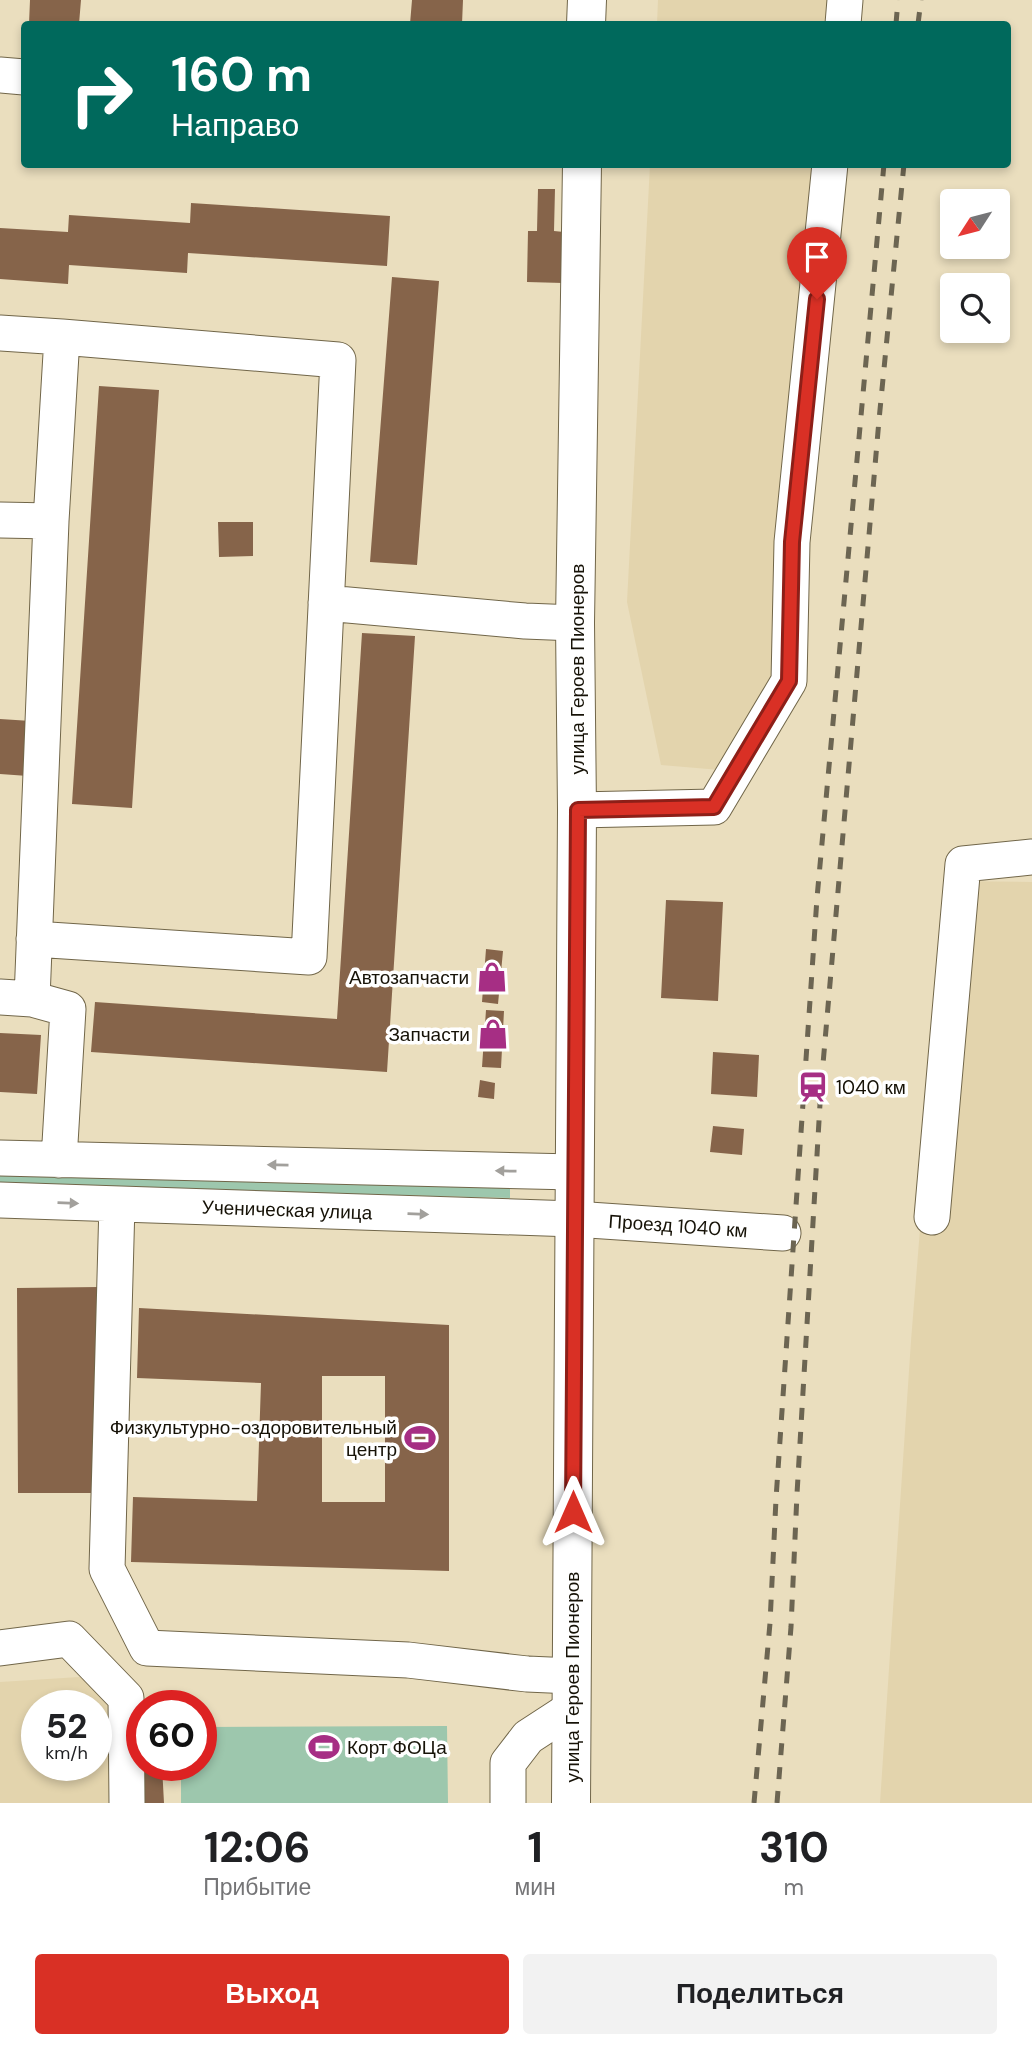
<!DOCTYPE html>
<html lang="ru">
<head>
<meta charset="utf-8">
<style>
  :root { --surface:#fff; --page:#f2f2f2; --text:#202124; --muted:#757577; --accent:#d93025 }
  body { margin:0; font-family:"DM Sans",sans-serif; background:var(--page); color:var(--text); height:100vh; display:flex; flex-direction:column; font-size:26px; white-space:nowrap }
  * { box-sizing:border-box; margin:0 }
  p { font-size:23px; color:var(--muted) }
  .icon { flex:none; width:38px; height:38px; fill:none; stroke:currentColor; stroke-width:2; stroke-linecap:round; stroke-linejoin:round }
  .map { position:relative; height:1803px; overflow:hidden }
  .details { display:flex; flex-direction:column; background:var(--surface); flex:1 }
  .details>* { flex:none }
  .banner { position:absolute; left:21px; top:21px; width:990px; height:147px; border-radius:7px; box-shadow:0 4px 10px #0003; background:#00695c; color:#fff; overflow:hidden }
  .needle { width:46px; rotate:234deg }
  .fabs { position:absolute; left:940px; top:189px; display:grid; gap:14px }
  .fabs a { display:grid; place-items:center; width:70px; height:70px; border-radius:7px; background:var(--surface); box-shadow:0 4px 10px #0003; font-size:35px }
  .speed { position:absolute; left:21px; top:1690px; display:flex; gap:14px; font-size:35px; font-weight:700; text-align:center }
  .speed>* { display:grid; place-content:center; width:91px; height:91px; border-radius:50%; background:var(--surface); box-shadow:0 4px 10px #0003; line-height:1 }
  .speed small { font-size:18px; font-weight:400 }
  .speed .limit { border:10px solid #d22; background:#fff; color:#111 }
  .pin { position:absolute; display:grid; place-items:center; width:60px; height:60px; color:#fff; margin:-72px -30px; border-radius:50% 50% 50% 0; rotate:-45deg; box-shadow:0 0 7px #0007 }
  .pin .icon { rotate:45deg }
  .me { position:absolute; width:77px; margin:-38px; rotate:0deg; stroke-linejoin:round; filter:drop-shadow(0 0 5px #0008) }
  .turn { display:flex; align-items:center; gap:24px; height:147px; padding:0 35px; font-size:32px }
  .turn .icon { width:91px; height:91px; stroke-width:2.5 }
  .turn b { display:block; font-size:49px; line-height:60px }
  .eta { display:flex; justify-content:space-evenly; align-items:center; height:119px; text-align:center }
  .eta b { font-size:42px; font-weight:700; line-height:49px }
  .cta { display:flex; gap:14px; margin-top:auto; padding:14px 35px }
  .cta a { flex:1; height:80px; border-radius:7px; background:var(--accent); color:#fff; font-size:28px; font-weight:700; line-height:80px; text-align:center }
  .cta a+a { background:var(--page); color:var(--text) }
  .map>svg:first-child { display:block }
  .built { fill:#e3d4ad; fill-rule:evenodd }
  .green { fill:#9dc7ad }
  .building { fill:#86644a; fill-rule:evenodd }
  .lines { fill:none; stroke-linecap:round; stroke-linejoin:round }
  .minor-casing { stroke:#716649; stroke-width:37 }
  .major-casing { stroke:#716649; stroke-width:40 }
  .minor { stroke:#fff; stroke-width:35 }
  .major { stroke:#fff; stroke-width:38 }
  .rail { stroke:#6c6552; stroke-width:5; stroke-dasharray:12 12; stroke-linecap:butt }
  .oneway { fill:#a2a09c }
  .route-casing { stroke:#8d1f18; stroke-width:18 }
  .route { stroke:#d93025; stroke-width:12 }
  .labels { text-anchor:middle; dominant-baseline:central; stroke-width:7; stroke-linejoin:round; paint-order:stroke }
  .street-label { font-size:19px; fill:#161207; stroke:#fff }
  .poi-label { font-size:19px; fill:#161207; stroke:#fff; text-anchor:end }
</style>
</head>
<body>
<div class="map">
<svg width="1032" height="1803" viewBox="0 0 1032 1803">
  <rect width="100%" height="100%" fill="#eadebe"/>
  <path class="built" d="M658 0H828L824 24H657Z
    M650 165H815L790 689 732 771 661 765 627 602Z
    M948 881 1032 882V1803H880L911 1341Z
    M111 1675 116 1803H0V1682ZM37 1706H96V1766H37Z"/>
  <path class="green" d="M0 1168 510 1188V1198L0 1185Z
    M447 1726 448 1803H181V1766H201V1727Z"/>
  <path class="building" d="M30 0H81L79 24H29Z
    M412 0H463L462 24H410Z
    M538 189H555L554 231 564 232 563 283 527 282 528 231H537Z
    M191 203 390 216 387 266 188 253 187 273 69 265 68 284 0 279V228L68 232 69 215 190 223Z
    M392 277 439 281 417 565 370 562Z
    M99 386 159 390 132 808 72 804Z
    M218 522H253V556L219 557Z
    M362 633 415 636 387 1072 91 1052 95 1002 337 1019Z
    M0 719 31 721 28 776 0 774Z
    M666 900 723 902 718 1001 661 998Z
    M486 949 503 951 498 1004 482 1002Z
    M486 1010 504 1011 501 1068 482 1067Z
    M0 1033 41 1035 37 1094 0 1092Z
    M713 1052 759 1055 757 1097 711 1094Z
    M480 1080 495 1083 494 1099 478 1097Z
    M713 1126 744 1129 742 1155 710 1152Z
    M99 1287 101 1493H18L17 1288Z
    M139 1308 449 1325V1571L131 1562 133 1497 257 1501 261 1383 137 1378ZM322 1376H385V1502H322Z
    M142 1766H162L164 1803H133Z"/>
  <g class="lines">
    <g class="minor-casing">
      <path id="minor" d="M843 24 845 0
        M0 75 24 77
        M0 333 62 337 51 521 0 520
        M51 521 32 999 68 1009 59 1160
        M326 603 525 621 575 623
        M577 810 714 807 789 681 792 542 830 164
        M34 939 309 957 338 360 62 337
        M0 997 32 999
        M0 1158 574 1172
        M0 1200 574 1219 783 1233
        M117 1204 107 1569 147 1648 408 1660 527 1674 572 1676
        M932 1217 963 864 1032 857
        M0 1648 69 1639 126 1698 127 1803
        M508 1803V1763L528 1737 571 1709"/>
    </g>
    <g class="major-casing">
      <path id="major" d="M586 24 587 0
        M571 1803 577 810 575 623 582 164"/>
    </g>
    <use href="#minor" class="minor"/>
    <use href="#major" class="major"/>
    <path class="rail" d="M896 24 898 0
      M918 24 921 0
      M754 1803 770 1623 776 1499 817 898 884 164
      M777 1803 791 1627 797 1494 821 1087 879 420 904 164"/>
  </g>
  <defs><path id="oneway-solid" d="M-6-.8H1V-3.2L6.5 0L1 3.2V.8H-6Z" transform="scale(1.75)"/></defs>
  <g class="oneway">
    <use href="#oneway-solid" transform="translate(278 1165) rotate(-179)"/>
    <use href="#oneway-solid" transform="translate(506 1171) rotate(-179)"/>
    <use href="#oneway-solid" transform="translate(68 1203) rotate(2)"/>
    <use href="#oneway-solid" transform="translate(418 1214) rotate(2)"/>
  </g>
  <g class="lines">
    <g class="route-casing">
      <path id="route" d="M573 1512 578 810 714 807 789 681 792 542 817 299"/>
    </g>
    <use href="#route" class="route"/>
  </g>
  <defs>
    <g id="shop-bare" transform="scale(2.415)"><path d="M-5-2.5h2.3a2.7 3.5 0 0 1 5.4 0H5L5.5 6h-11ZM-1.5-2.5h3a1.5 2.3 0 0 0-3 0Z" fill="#a62e84" stroke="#fff" stroke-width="2.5" paint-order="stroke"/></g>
    <g id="station-bare" transform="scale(2.415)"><path d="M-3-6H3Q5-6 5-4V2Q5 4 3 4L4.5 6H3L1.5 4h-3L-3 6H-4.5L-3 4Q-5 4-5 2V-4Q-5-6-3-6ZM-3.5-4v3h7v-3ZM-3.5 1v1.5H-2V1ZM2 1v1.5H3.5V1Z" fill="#a62e84" stroke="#fff" stroke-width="2.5" paint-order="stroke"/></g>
    <g id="stadium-bare" transform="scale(2.415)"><path d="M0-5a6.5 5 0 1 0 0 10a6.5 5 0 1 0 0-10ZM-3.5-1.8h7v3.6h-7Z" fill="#a62e84" stroke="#fff" stroke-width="2.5" paint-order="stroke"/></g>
  </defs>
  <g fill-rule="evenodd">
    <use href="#shop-bare" x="492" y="977"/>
    <use href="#shop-bare" x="493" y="1034"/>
    <use href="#station-bare" x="813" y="1087"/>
    <use href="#stadium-bare" x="420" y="1438"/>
    <use href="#stadium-bare" x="324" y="1747"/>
  </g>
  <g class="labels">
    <g class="street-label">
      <text transform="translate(577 669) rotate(-90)">улица Героев Пионеров</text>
      <text transform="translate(287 1210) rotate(2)">Ученическая улица</text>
      <text transform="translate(678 1226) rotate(4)">Проезд 1040 км</text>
      <text transform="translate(572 1677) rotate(-90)">улица Героев Пионеров</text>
    </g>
    <g class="poi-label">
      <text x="469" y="977">Автозапчасти</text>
      <text x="470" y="1034">Запчасти</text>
      <text x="836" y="1087" text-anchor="start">1040 км</text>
      <text x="397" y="1427">Физкультурно-оздоровительный<tspan x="397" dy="22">центр</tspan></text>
      <text x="347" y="1747" text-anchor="start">Корт ФОЦа</text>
    </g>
  </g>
</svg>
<div class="fabs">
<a><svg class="needle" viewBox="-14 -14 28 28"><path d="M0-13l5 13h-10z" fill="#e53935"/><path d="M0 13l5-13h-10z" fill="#757577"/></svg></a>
<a><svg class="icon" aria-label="search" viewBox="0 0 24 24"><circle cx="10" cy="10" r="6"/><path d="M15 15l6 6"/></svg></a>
</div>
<div class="speed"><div>52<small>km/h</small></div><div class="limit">60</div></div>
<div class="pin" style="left:817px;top:299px;background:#d93025"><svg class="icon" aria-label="arrive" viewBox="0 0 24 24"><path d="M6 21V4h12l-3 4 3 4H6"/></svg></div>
<svg class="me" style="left:573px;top:1512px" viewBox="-20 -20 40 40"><path d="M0-17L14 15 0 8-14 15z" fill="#d93025" stroke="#fff" stroke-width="4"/></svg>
<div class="banner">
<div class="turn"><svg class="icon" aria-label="right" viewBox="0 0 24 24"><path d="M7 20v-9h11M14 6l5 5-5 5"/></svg><div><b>160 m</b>Направо</div></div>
</div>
</div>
<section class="details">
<div class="eta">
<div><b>12:06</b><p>Прибытие</p></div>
<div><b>1</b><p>мин</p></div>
<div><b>310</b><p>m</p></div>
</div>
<div class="cta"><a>Выход</a><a>Поделиться</a></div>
</section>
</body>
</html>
